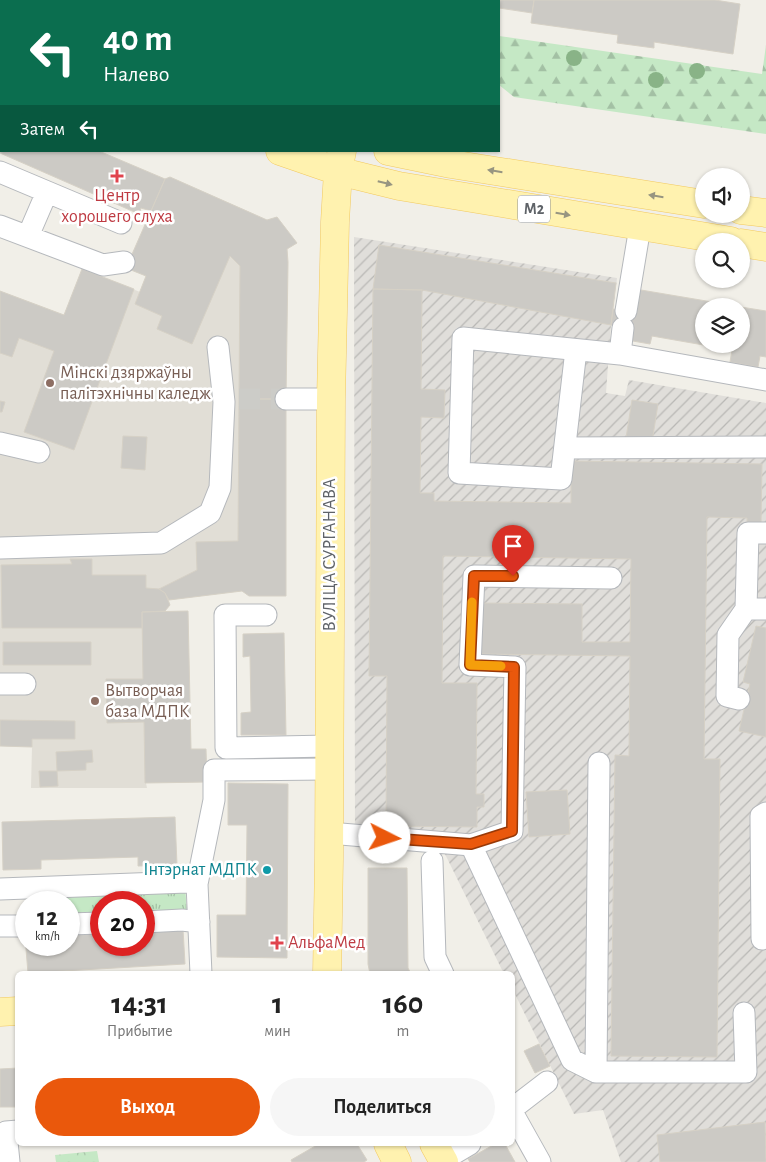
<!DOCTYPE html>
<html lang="ru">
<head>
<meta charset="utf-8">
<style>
  :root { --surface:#fff; --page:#f6f6f6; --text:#222; --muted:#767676; --accent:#ea580c }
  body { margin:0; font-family:"Alegreya Sans",sans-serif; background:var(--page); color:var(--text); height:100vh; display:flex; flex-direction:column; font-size:19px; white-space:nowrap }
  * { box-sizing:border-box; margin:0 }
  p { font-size:16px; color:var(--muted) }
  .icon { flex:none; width:28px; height:28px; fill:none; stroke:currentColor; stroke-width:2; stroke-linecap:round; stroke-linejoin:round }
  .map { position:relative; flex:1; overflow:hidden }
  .drawer { position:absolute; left:15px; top:971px; width:500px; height:175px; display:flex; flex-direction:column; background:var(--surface); border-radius:8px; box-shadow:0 1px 4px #0004 }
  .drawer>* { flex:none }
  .banner { position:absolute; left:0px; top:0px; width:500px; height:152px; box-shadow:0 1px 4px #0004; background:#0b6e4f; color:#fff; overflow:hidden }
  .buttons { position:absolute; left:695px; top:168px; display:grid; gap:10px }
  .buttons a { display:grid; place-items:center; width:55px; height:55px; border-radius:50%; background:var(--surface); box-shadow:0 1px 4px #0004; font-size:25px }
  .speed { position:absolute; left:15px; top:891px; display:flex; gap:10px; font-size:25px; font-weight:700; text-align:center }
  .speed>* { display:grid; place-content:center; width:65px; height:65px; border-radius:50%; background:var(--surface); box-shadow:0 1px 4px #0004; line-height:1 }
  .speed small { font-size:12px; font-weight:400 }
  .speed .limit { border:8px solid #d22; background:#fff; color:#111 }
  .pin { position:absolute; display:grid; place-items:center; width:42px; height:42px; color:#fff; margin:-51px -21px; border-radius:50% 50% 50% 0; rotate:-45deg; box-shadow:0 0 5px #0007 }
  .pin .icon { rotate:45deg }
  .me { position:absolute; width:55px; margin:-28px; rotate:94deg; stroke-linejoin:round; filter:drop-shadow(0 0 4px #0008) }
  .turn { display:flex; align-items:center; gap:18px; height:105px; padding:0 20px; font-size:22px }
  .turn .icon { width:65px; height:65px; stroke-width:2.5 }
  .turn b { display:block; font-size:35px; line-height:42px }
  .then { display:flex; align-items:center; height:48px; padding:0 20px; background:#0003; gap:10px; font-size:19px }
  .eta { display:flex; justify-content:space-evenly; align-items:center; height:85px; text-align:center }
  .eta b { font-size:30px; font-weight:700; line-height:35px }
  .action { display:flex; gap:10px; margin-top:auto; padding:10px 20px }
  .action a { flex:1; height:58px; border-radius:30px; background:var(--accent); color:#fff; font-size:20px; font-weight:700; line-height:58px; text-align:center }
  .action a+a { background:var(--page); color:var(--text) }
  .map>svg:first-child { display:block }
  .industrial { fill:url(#industrial-furrows) }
  .education { fill:#e1ded6 }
  .grass { fill:url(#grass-tufts) }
  .forest { fill:url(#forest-firs) }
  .park { fill:url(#park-crowns) }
  .building { fill:#cccac5; stroke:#d6d1c6 }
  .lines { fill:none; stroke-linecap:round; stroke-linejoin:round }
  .minor-tunnel { stroke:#ccccc8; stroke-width:21; stroke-dasharray:21 11; stroke-linecap:butt }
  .minor-casing { stroke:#b5b8bc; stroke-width:23 }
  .major-casing { stroke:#f2c960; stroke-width:29 }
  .minor { stroke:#fff; stroke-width:21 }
  .major { stroke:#fff2af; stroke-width:28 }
  .tree { fill:#89b387 }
  .oneway { fill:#979581 }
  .route-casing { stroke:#983908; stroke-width:12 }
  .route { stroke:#ea580c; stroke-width:9 }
  .slow { stroke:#f59e0b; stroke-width:9 }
  .health-dot { fill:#e0444e; stroke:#fff; stroke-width:2 }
  .education-dot { fill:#8d6e63; stroke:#fff; stroke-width:2 }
  .culture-dot { fill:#0f9aa8; stroke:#fff; stroke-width:2 }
  .labels { text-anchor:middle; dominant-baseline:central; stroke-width:5; stroke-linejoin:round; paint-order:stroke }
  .shield { fill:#fff; stroke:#8f9295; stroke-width:1 }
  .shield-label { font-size:16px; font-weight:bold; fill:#5f6368 }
  .health-label { font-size:18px; fill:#be3a42; stroke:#fff }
  .education-label { font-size:18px; fill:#785e54; stroke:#fff; text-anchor:start }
  .street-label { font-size:18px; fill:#5f6368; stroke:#fff }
  .culture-label { font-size:18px; fill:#0d838f; stroke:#fff; text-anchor:end }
</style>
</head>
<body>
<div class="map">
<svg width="766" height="1162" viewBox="0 0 766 1162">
  <defs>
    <pattern id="industrial-furrows" width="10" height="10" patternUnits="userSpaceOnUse" patternTransform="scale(1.25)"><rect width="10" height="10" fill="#e0deda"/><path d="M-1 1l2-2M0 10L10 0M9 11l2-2" fill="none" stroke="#b9b8b5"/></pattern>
    <pattern id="grass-tufts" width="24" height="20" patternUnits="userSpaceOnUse" patternTransform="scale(1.25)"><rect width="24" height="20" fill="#c5e8c5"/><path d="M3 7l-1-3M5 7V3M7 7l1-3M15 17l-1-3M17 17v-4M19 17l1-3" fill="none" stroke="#a3c0a4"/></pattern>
    <pattern id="forest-firs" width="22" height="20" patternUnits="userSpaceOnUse" patternTransform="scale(1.25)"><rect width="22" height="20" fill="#c5e8c5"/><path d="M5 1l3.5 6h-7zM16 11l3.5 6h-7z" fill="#a3c0a4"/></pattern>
    <pattern id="park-crowns" width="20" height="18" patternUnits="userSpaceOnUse" patternTransform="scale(1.25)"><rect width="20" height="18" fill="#c5e8c5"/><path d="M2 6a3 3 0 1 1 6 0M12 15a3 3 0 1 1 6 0" fill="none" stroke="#a3c0a4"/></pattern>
  </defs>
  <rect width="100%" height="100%" fill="#f1efe8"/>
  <path class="industrial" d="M354 237 617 278 611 325 606 393 625 396 629 380 766 403V1162H621L603 1110 574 1114 513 990 512 974H504L444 852 355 847Z"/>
  <path class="education" d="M170 177 267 220 277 217 297 243 287 249 288 262 285 373 286 596H249L242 591 169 600 170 605 165 611 161 612 188 611 191 749H206L207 782 146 783 147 788H31L32 747 0 746V291L64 315 82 269 140 292 146 276 126 268 165 179Z"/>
  <path class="grass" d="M185 885 187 914 144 916V902H101V918L69 919V902H28L27 892Z"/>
  <path class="forest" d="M499 36 762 74 766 45V134L514 97 499 85Z"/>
  <path class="park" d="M97 1151 99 1162H56L55 1155Z"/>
  <path class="building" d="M183 0H236V1Z
    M236 0H302L236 1Z
    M428 0H492L428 1Z
    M492 0H534L532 13 499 8V1H492Z
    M534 0H715L740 4 733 54 654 42V48L617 43 618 35 531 23Z
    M0 109 1 151H99L165 179 151 211 141 208 139 214 0 153Z
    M170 177 267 220 277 217 297 243 287 249 288 262 286 399H239L240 266 230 256 192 344 157 329 162 316 135 304 146 276 126 268 165 179Z
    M379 245 616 283 611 325 422 290 373 289Z
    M82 269 134 289 74 450 24 432 54 351 19 338 12 357 0 353V291L64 315Z
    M373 289 422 290 421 389 445 390 444 418 421 417 420 493H434V501L571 503V461L762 464 761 524 747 523V518L707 517 704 759H720L717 1057 611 1056 615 755 629 756 630 656 480 654V603L582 604V642H630L631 559 443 556 442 683H477L476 794H484V807H477V827L386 826 387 676H369Z
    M635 289 736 306H704V344H741V307L766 311V357L760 356 758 367 730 362 732 350 652 336 650 344 627 340 623 328 611 325 613 309 626 311Z
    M239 399H286V596H249L242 591 169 600 165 593 159 589 197 570 196 542 238 541Z
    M632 400 658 404 652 442 626 438Z
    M0 401 5 402 2 412H0Z
    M123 436 147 437 145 470 121 468Z
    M70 559H92V575H146V588L159 589 165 593 170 605 165 611 142 612V628H2L1 565 72 564Z
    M188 611 191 749H206L207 782 145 783 144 722 107 723 106 679H143L142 612Z
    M756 626 766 628V737L739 731 750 684 743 682Z
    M284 633 286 735H241V713L251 712 250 656 243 657V634Z
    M3 642H91V665H3Z
    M0 720 75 721V739H32V747L0 746Z
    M92 750 93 762 86 763V770L57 771 56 752Z
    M39 771H57L58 786 40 787Z
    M228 783 288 784 287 958 217 957V915H246L247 825H228Z
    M567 790 570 834 529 837 526 792Z
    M175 817 177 865 138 866V857L41 860V869L3 870 2 822Z
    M368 868H407L408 968 411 974H370L368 964Z
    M183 929 185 964 28 973 25 937 26 945H69V935L101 933V945H144V931Z
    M539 1044 550 1066 535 1073 524 1051Z
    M18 1068V1107H0V1069Z
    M765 1122 766 1162H660L657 1135Z
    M316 1144H357L367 1160 364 1162H292L291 1160 317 1145Z
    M495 1144H505L515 1162H470L468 1159Z"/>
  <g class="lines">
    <path class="minor-tunnel" d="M239 399H286"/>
    <g class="minor-casing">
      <path id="minor" d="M0 172 121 223
        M0 226 103 265 124 262
        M28 236 47 192
        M626 311 640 227
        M623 328 620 354 766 380
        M576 350 561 479 459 473 463 338 620 354
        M286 399H331
        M0 443 39 452
        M565 448 766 447
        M766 533H748L746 609H766
        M0 548 161 543 210 513 220 488 224 402 218 347
        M266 615H225L226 748 328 746
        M0 684H25
        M739 699 727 696 728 635 746 609
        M766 813 761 816 762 939 766 938
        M329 833 471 845 572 1060 596 1072 599 763
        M471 845 512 831 515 667 470 665 474 576 611 578
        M432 861 435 957 443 974
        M0 889 187 882
        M144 922 182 920 199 922
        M69 924 101 923
        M0 926H26
        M201 974 197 884 214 800V770L328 769
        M596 1072H746L744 1013
        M512 1109 547 1082
        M512 1112 540 1162
        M443 1160 470 1144
        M9 1162 6 1132 18 1131"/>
    </g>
    <g class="major-casing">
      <path id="major" d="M0 1H1
        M365 1V0
        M0 37H1
        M280 151 338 171 399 186 731 241
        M388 151 451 164 704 204
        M741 210 766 213
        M741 243 766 247
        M327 974 329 859 331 399 335 222 338 171 342 151
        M0 1012 18 1011
        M388 1144 397 1162
        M434 1144 444 1162"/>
    </g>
    <use href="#minor" class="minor"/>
    <use href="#major" class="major"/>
  </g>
  <g class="tree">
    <circle cx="574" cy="58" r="8"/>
    <circle cx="697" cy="71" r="8"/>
    <circle cx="656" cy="80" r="8"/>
  </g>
  <defs><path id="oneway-solid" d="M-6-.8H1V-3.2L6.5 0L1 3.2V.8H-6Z" transform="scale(1.25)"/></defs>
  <g class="oneway">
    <use href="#oneway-solid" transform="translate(495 171) rotate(-171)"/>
    <use href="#oneway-solid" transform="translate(385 183) rotate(14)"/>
    <use href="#oneway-solid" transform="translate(656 196) rotate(-171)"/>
    <use href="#oneway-solid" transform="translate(563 214) rotate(10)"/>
  </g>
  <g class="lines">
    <g class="route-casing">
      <path id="route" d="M385 838 471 844 512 831 514 667 470 665 474 576H513"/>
    </g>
    <use href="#route" class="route"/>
    <path class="slow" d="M472 602 470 665 501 666"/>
  </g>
  <g class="health-dot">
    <path d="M114.5 168.5h5v5h5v5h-5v5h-5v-5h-5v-5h5z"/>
    <path d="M274.5 935.5h5v5h5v5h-5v5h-5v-5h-5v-5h5z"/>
  </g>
  <g class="education-dot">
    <circle cx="50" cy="383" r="5"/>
    <circle cx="95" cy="701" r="5"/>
  </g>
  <circle class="culture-dot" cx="267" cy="870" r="5"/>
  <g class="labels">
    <rect class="shield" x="518" y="195.5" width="32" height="27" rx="4"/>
    <g class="shield-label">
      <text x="534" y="209">М2</text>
    </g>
    <g class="health-label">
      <text x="117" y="196">Центр<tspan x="117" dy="21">хорошего слуха</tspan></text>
      <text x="288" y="943" text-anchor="start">АльфаМед</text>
    </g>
    <g class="education-label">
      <text x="60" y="373">Мінскі дзяржаўны<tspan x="60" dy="21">палітэхнічны каледж</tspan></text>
      <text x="105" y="691">Вытворчая<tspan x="105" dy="21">база МДПК</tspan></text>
    </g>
    <g class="street-label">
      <text transform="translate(330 555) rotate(-90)">ВУЛІЦА СУРГАНАВА</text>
    </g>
    <g class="culture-label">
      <text x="257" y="870">Інтэрнат МДПК</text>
    </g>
  </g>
</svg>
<div class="buttons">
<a><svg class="icon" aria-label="sound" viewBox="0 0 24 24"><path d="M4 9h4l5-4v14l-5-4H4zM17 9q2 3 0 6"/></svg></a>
<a><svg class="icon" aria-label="search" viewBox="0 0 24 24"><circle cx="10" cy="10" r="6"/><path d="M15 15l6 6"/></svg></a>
<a><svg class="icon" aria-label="layers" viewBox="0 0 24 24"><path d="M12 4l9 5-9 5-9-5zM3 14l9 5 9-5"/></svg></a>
</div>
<div class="speed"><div>12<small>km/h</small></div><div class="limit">20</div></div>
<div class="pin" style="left:513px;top:576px;background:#d93025"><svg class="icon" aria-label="arrive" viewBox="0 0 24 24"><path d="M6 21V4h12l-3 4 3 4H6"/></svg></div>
<svg class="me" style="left:385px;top:838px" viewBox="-20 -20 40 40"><circle r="19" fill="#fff"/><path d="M0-13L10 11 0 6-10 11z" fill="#ea580c"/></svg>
<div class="banner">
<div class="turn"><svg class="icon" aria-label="left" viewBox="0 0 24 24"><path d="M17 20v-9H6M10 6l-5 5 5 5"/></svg><div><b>40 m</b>Налево</div></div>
<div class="then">Затем<svg class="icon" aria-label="left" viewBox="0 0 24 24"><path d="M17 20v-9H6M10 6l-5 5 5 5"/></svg></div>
</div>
<section class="drawer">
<div class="eta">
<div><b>14:31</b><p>Прибытие</p></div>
<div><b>1</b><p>мин</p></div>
<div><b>160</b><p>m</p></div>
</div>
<div class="action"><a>Выход</a><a>Поделиться</a></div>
</section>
</div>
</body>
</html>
